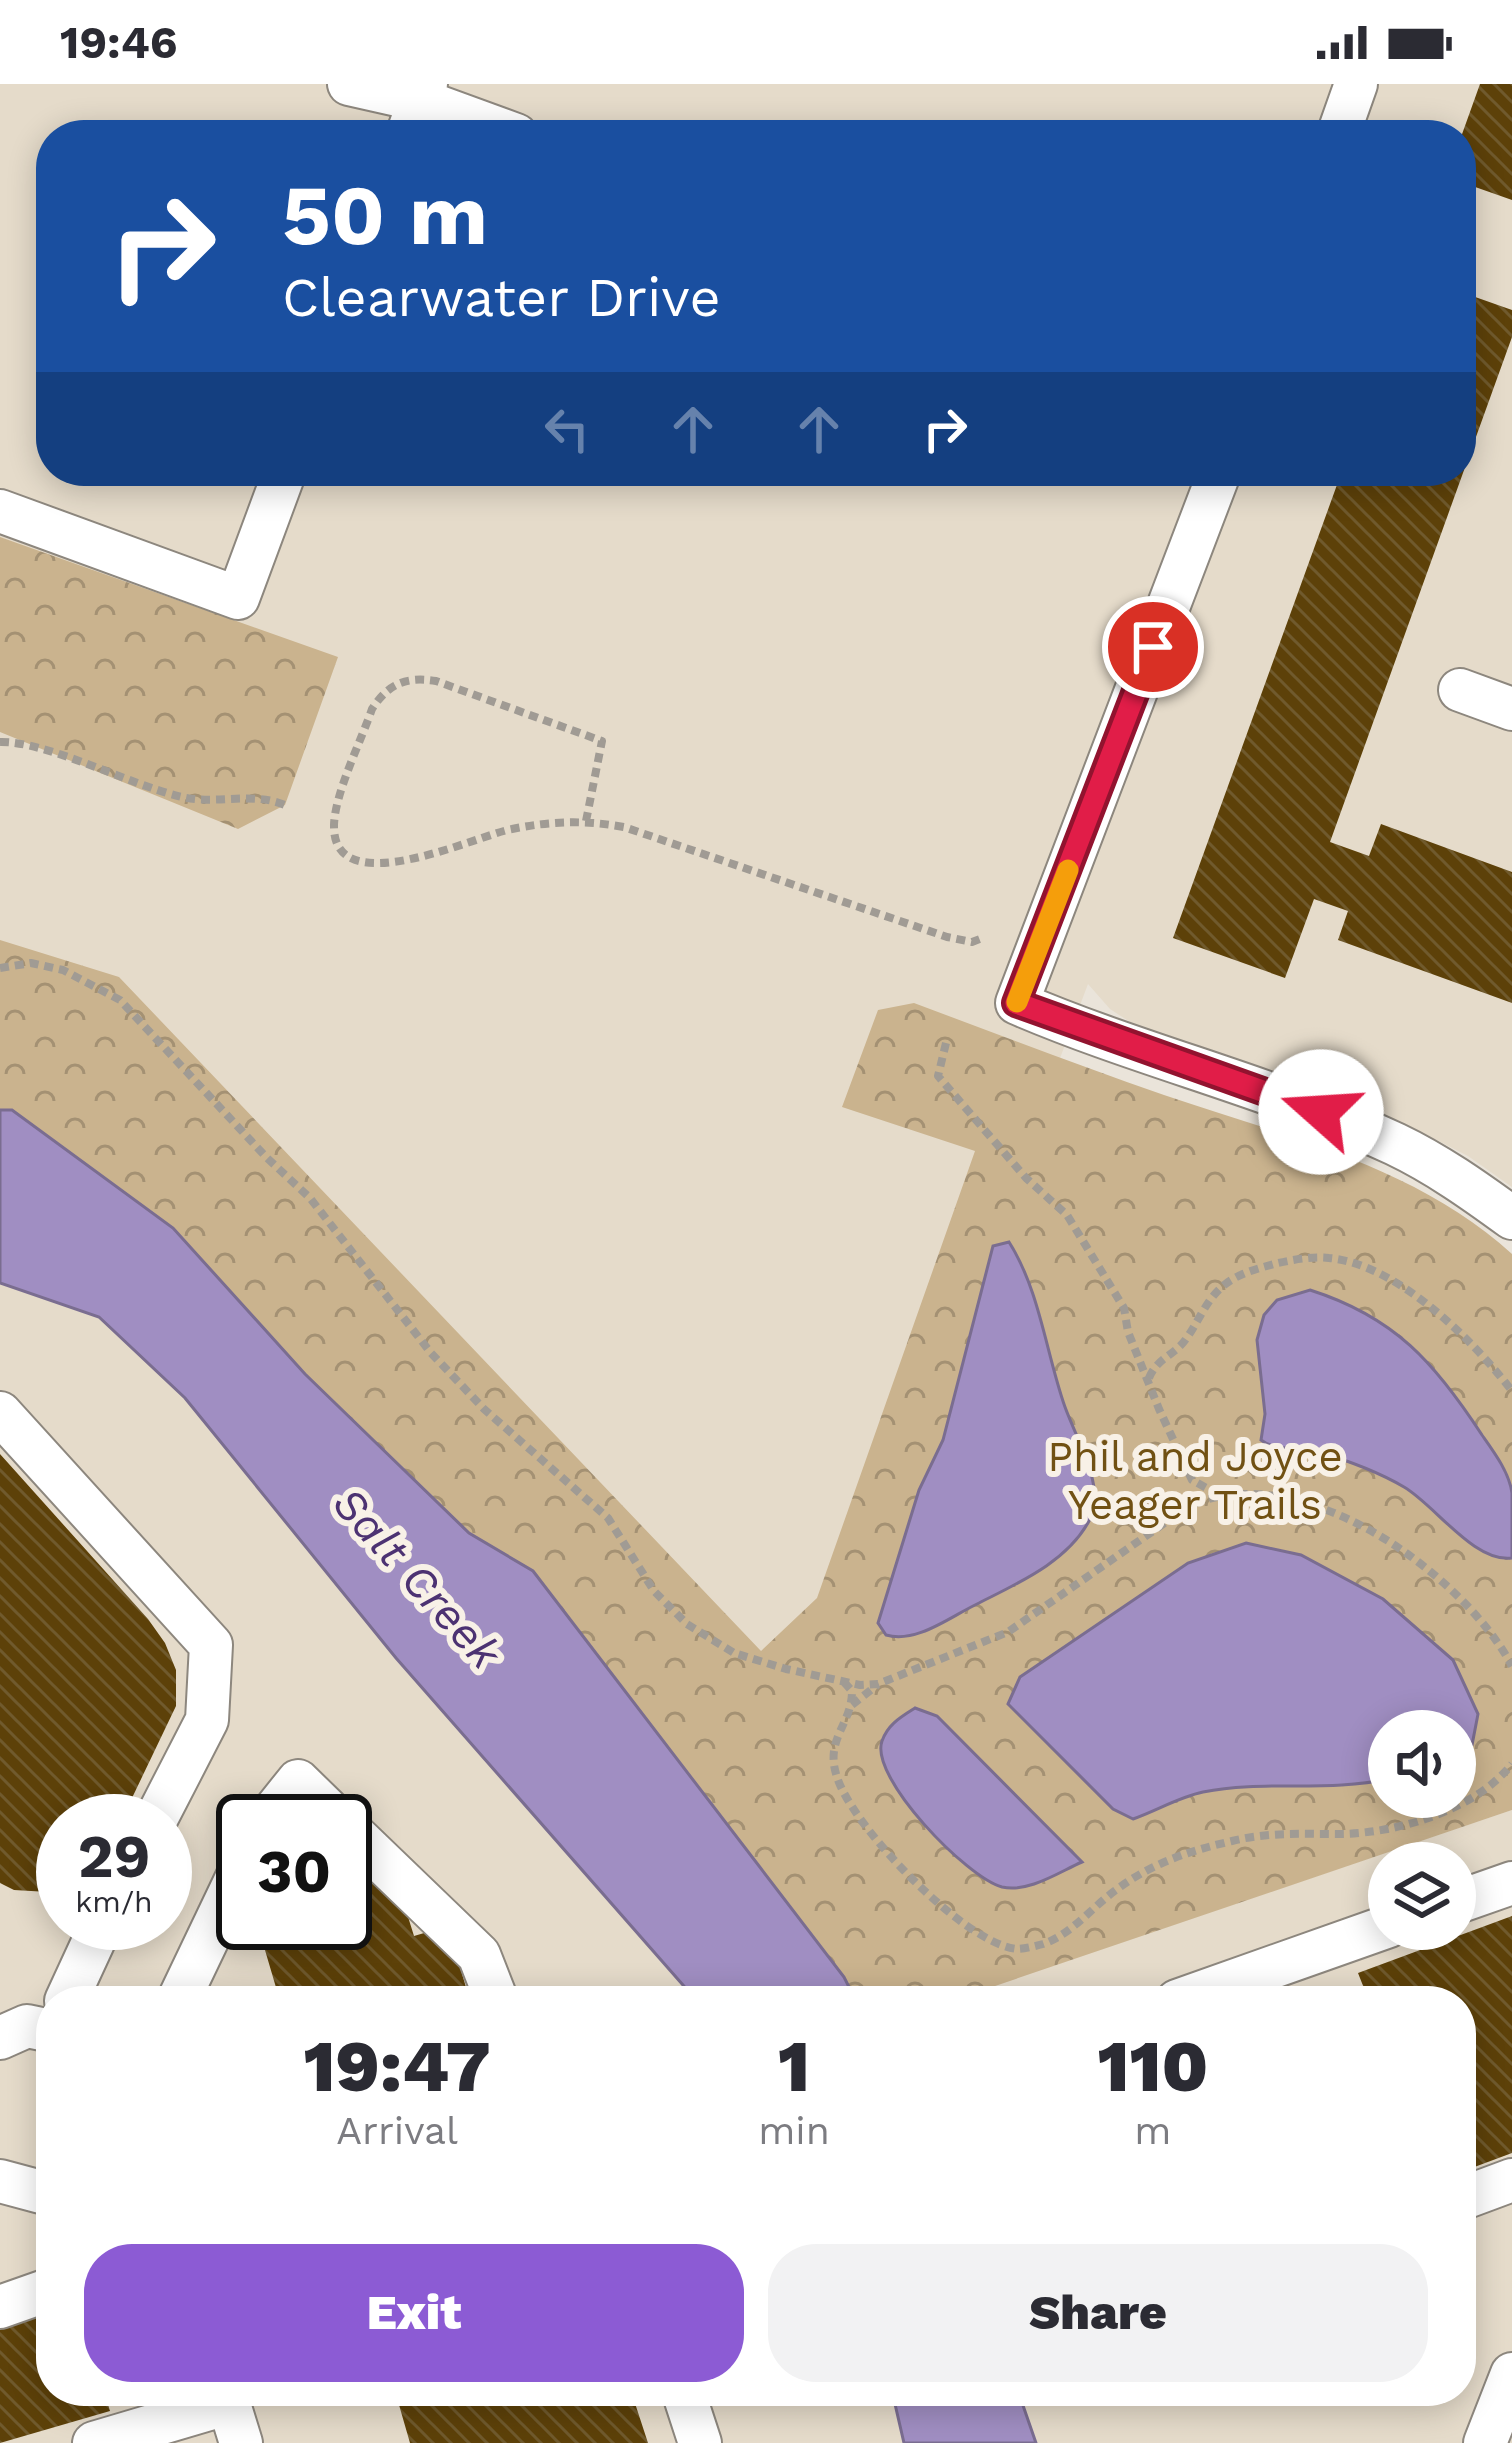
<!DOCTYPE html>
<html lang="en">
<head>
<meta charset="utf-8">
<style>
  :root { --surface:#fff; --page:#f2f2f3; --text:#2b2b33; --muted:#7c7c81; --accent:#8c5bd4 }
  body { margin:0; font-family:"Work Sans",sans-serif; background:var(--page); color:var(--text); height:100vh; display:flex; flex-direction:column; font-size:45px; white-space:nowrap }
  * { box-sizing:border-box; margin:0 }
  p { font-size:39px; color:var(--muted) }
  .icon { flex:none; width:66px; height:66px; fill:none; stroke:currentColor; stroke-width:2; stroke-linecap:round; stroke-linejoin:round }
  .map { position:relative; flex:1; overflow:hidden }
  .sheet { position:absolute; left:36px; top:1902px; width:1440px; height:420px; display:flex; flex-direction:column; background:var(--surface); border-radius:48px; box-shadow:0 6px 30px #0003 }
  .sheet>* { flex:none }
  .top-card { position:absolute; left:36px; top:36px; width:1440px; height:366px; border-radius:48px; box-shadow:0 6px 30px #0003; background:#1a4fa0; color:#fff; overflow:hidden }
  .fabs { position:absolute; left:1368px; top:1626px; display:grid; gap:24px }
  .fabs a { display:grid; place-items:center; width:108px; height:108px; border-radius:50%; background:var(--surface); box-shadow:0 6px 30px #0003; font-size:60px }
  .speed { position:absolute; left:36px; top:1710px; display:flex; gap:24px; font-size:60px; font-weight:700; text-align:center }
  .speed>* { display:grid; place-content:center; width:156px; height:156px; border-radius:50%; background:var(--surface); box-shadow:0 6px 30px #0003; line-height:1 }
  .speed small { font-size:30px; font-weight:400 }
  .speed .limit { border:6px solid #111; border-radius:18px; background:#fff; color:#111 }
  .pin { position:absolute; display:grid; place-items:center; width:102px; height:102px; color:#fff; margin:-51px; border:6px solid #fff; border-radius:50%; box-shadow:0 3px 12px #0007 }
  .me { position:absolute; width:132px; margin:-66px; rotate:289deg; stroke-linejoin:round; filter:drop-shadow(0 0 9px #0008) }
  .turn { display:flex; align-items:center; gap:42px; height:252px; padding:0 48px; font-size:54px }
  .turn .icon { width:156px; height:156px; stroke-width:2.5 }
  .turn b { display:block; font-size:84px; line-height:102px }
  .lanes { display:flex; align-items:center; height:114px; padding:0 48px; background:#0003; justify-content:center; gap:60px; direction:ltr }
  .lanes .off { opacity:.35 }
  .eta { display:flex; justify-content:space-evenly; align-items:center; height:204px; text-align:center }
  .eta b { font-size:72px; font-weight:800; line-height:84px }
  .action { display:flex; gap:24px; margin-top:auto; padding:24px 48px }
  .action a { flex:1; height:138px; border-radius:48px; background:var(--accent); color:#fff; font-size:48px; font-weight:800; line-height:138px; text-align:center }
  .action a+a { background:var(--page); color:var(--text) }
  .status { display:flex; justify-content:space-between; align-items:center; height:84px; padding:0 60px; background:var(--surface); direction:ltr }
  .status svg { height:33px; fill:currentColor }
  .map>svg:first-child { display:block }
  .built { fill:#e5dbca; fill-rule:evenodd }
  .park { fill:url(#park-crowns); fill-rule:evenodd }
  .water { fill:#a08ec2; stroke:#7a6d90; stroke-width:3 }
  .building { fill:url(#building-back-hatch) }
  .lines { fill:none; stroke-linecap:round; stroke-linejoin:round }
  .minor-casing { stroke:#8d877e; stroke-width:46 }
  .path { stroke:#a09b94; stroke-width:8; stroke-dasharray:9 6; stroke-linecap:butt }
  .minor { stroke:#fff; stroke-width:42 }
  .route-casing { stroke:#92132f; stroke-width:30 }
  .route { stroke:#e11d48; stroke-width:21 }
  .slow { stroke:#f59e0b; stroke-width:21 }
  .labels { text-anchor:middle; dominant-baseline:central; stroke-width:12; stroke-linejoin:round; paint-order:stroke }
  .park-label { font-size:42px; fill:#715113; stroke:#f8f1e7 }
  .water-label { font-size:45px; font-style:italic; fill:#4c3272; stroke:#f8f1e7 }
</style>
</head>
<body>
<div class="status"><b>19:46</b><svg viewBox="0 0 49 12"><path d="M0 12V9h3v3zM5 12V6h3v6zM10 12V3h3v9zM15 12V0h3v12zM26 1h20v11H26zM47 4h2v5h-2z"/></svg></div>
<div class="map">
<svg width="1512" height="2359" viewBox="0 0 1512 2359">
  <defs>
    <pattern id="park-crowns" width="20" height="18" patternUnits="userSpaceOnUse" patternTransform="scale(3)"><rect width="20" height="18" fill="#cab38e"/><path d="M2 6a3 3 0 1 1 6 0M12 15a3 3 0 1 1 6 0" fill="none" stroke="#a49173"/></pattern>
    <pattern id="building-back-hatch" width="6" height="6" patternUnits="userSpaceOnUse" patternTransform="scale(3)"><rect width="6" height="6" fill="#5d4109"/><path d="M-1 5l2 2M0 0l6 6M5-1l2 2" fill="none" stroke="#705a2d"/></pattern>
  </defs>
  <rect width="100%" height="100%" fill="#eae4da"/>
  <path class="built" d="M0 0H1512V1103L1468 1072 1409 1042 1130 938 1110 925 1088 900 704 1917H51V2307H1461V1917H948L1512 1726V2359H0ZM51 51H1461V387H51ZM63 1737H165V1839H63ZM243 1737H345V1839H243ZM1389 1779H1455V1845H1389Z"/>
  <path class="park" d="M0 453 338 573 285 721 238 745 0 648Z
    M0 856 119 893 761 1567 817 1514 975 1067 842 1023 878 926 914 919C997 950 1080 982 1164 1011 1282 1051 1418 1083 1512 1170V1726L951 1917H856L844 1893 533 1487 469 1449 305 1290 173 1144 12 1026H0ZM1389 1647H1455V1713H1389Z"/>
  <path class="water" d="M0 1026H12L173 1144 305 1290 469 1449 533 1487 844 1893 856 1917H697L396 1574 185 1314 99 1233 0 1199Z
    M1009 1158C1040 1207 1046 1269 1065 1323 1076 1353 1092 1379 1095 1411 1096 1419 1093 1430 1089 1437 1067 1478 1018 1499 979 1519 951 1532 917 1560 886 1551L878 1539 919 1406 943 1356 993 1162Z
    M1310 1206C1395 1233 1435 1279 1482 1351 1494 1368 1509 1388 1512 1409 1512 1429 1512 1453 1512 1474 1474 1479 1435 1421 1404 1403 1377 1387 1346 1376 1316 1367 1298 1362 1276 1368 1261 1356L1265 1330 1257 1256 1264 1231 1277 1216Z
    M1246 1459 1301 1471 1383 1515 1453 1576 1478 1630 1472 1661 1455 1672V1647H1389V1695C1328 1708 1264 1696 1203 1708 1179 1713 1156 1727 1133 1735L1113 1725 1008 1620 1020 1593 1188 1479Z
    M915 1624 937 1632 1082 1778C1059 1788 1029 1809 1002 1803 967 1794 869 1693 882 1657 888 1640 901 1633 915 1624Z
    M892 2307H1018L1036 2359H904Z"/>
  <path class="building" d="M1480 0H1512V116L1461 98V53Z
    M1461 208 1512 226V253L1330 758 1369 772 1381 740 1512 788V919L1338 856 1348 827 1314 815 1285 894 1173 854 1342 387H1461Z
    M0 1370 148 1535 165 1559 176 1586V1622L121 1737H63V1802L48 1808 14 1806 0 1799Z
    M395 1791 414 1852 448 1842 470 1917H280L257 1839H345V1807Z
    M1512 1832V2069L1461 2088V1917H1369L1358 1889Z
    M51 2222V2307H104L110 2327 0 2359V2239Z
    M395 2307H631L648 2359H410Z"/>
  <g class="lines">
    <g class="minor-casing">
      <path id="minor" d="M349 0 420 16 516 51
        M407 51 426 0
        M1338 51 1356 0
        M1220 387 1017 919C1140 972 1273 1003 1395 1060 1437 1080 1475 1107 1512 1134
        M0 427 238 514 285 387
        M1460 606 1512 625
        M0 1329 211 1561 207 1636 155 1737
        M266 1737 298 1697 339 1737
        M345 1742 479 1871 497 1917
        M1455 1819 1512 1799
        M66 1917 102 1839
        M178 1917 243 1781
        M1177 1917 1389 1842
        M0 1954 27 1942 51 1947
        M0 2097 41 2108 51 2106
        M1461 2115 1512 2096
        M0 2223 51 2205
        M225 2307 241 2359
        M683 2307 700 2359
        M94 2359 229 2319
        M1485 2359 1512 2290"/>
    </g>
    <path class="path" d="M0 658C47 657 130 701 182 713 217 721 251 707 285 721
      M586 737 602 657 436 597C406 592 388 600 372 625 361 657 335 709 334 741 332 821 478 751 512 745 551 737 585 736 624 743L947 853 972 858 985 853
      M0 884 31 879 63 886 120 916 266 1073 310 1114 431 1269 484 1325 608 1434 654 1507 687 1540 734 1569 786 1585 860 1601 878 1600 1008 1548 1189 1422C1299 1372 1462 1488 1512 1582
      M946 959 938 992 1026 1094 1067 1131 1124 1224 1128 1248 1159 1325 1192 1396 1219 1411
      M1149 1294C1157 1274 1175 1271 1186 1255 1199 1237 1206 1216 1223 1202 1237 1190 1256 1185 1274 1180 1291 1176 1311 1172 1329 1174 1397 1180 1473 1256 1512 1307
      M844 1598 852 1607C852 1641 824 1655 837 1693 852 1742 964 1860 1017 1865 1024 1865 1036 1862 1043 1860 1072 1850 1092 1823 1116 1806 1152 1779 1189 1767 1232 1757 1268 1748 1303 1750 1340 1750 1399 1749 1475 1726 1512 1680
      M852 1621 877 1601"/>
    <use href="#minor" class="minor"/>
  </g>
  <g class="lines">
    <g class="route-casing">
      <path id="route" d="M1153 563 1016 919 1321 1028"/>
    </g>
    <use href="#route" class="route"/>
    <path class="slow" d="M1017 918 1068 786"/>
  </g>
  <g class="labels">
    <g class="park-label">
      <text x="1195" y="1372">Phil and Joyce<tspan x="1195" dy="48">Yeager Trails</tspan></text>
    </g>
    <g class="water-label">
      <text transform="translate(417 1494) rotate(48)">Salt Creek</text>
    </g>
  </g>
</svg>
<div class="fabs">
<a><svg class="icon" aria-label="sound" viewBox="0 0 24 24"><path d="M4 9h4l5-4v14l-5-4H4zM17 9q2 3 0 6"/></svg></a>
<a><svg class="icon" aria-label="layers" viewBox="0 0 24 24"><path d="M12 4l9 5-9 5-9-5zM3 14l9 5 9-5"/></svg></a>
</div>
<div class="speed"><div>29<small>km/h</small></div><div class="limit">30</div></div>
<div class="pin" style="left:1153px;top:563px;background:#d93025"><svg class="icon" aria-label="arrive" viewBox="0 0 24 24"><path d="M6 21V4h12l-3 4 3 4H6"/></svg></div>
<svg class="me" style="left:1321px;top:1028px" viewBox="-20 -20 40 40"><circle r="19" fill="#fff"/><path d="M0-13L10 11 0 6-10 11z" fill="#e11d48"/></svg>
<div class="top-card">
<div class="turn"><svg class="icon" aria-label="right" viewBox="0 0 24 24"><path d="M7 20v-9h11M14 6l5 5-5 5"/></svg><div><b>50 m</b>Clearwater Drive</div></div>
<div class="lanes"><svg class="icon off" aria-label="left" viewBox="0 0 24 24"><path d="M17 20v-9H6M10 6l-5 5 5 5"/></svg><svg class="icon off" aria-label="ahead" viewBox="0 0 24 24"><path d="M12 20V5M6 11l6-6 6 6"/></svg><svg class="icon off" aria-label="ahead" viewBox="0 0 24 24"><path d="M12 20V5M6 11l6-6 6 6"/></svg><svg class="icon" aria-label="right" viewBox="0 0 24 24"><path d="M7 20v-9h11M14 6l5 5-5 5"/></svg></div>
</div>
<section class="sheet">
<div class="eta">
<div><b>19:47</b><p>Arrival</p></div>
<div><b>1</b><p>min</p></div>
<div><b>110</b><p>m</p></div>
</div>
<div class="action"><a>Exit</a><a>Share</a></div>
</section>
</div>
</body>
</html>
